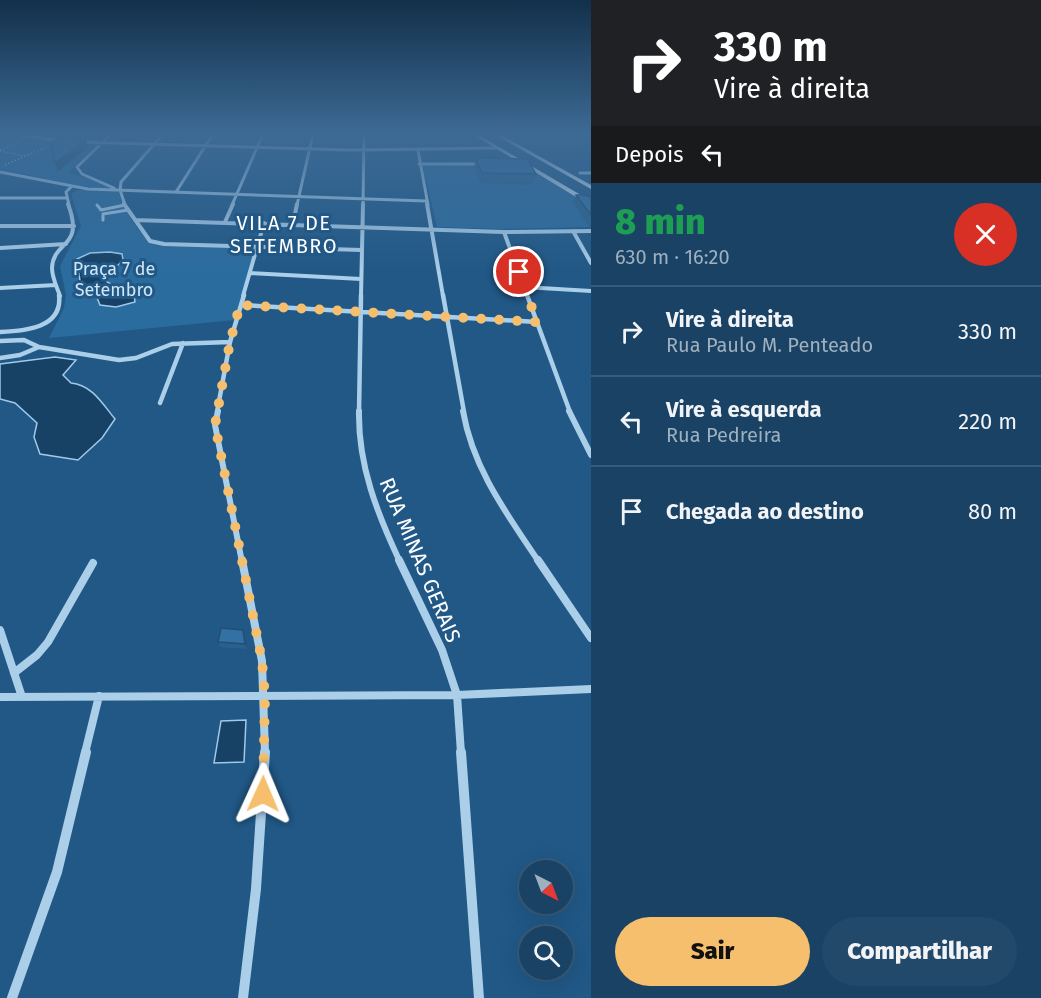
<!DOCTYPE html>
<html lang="pt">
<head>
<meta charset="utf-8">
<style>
  :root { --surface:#194264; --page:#22496a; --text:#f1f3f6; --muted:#9fb0bf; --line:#375b78; --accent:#f6bf6d }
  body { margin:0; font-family:"Fira Sans",sans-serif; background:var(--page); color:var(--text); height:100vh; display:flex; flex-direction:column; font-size:22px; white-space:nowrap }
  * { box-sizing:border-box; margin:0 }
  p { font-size:20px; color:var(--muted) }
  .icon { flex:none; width:33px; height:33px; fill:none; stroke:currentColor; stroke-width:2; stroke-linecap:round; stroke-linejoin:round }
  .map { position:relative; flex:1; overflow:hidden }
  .drawer { display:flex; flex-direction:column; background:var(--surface); width:450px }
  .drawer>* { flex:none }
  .hud { background:#202124; color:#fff; overflow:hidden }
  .needle { width:39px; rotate:138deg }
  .buttons { position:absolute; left:519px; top:860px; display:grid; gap:12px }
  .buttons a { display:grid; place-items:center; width:54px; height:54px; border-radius:50%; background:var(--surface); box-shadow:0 6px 24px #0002,0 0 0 2px var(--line); font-size:30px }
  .pin { position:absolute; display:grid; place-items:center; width:51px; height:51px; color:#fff; margin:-26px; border:3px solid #fff; border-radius:50%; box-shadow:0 2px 6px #0007 }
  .me { position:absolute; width:66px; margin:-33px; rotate:1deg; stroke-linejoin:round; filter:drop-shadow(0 0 4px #0008) }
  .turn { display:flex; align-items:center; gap:21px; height:126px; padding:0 24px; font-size:27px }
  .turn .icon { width:78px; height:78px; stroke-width:2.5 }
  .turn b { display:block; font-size:42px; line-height:51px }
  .then { display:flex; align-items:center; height:57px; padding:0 24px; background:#0003; gap:12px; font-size:22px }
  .round { display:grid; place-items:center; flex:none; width:63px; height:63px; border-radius:32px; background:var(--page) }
  .summary { display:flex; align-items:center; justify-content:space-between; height:102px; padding:0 24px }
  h1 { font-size:36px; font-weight:800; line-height:45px; color:#1e9e55 }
  .primary-button { display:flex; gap:12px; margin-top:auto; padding:12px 24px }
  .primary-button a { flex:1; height:69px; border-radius:36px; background:var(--accent); color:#111; font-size:24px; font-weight:800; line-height:69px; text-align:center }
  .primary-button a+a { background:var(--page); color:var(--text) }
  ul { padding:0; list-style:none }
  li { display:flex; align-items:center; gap:18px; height:90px; padding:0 24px; border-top:2px solid var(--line) }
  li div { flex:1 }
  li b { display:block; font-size:22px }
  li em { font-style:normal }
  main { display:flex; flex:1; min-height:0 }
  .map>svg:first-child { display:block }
  .green { fill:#2b6c9e }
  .water { fill:#174165; stroke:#9fcaea; stroke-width:1.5 }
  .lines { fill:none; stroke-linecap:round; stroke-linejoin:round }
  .path { stroke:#abcee9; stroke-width:1.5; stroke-dasharray:1.5 2; stroke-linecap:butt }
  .lane { stroke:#abcee9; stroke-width:3 }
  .street-far5 { stroke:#abcee9; stroke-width:3 }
  .street-far4 { stroke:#abcee9; stroke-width:4 }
  .street-far3 { stroke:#abcee9; stroke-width:4.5 }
  .street-far2 { stroke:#abcee9; stroke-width:6 }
  .street-far1 { stroke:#abcee9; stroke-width:8 }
  .street { stroke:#abcee9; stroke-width:10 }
  .secondary { fill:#d6e8f7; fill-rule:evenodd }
  .wall { fill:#2a618c }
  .shaded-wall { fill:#224f72 }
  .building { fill:#3171a3; stroke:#224f72; stroke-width:1.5 }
  .route { stroke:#f6bf6d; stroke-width:10; stroke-dasharray:0 18 }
  .labels { text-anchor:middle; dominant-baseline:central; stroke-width:6; stroke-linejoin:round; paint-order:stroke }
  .far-park-label { font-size:18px; fill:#cfe6f7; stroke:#215886 }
  .far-quarter-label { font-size:20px; letter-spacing:1.5px; fill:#fff; stroke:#215886 }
  .street-label { font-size:21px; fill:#fff; stroke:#215886 }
</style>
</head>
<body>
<main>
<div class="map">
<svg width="591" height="998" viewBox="0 0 591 998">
  <rect width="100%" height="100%" fill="#215886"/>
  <path class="green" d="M0 134 50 142 96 144 69 172 107 185 108 189 80 186 0 169Z
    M523 165 591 206V227L502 229 437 227 423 166Z
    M78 190 118 191C123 208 139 236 155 244L256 249 235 320 49 338 64 308 66 295 60 266 81 226 72 197V193Z"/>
  <path class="water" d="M110 252 122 254 123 260 111 272 102 277 105 281 134 295 135 302 116 307 100 305 94 290 80 281 77 259 90 253Z
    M55 357 76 360 63 375 71 383C92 385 102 403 115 419L102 438 78 460 40 454 34 437 37 423 15 403 0 399V364Z
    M246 720 244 762 214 763 221 721Z"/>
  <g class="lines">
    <path class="path" d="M0 136 9 138
      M0 150 20 143
      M0 151 25 156
      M5 165 46 147"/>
    <path class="lane" d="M97 205 101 210 125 205
      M103 220V214L128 210"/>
    <path class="street-far5" d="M15 134 62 141
      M111 134 77 167 82 174 114 188
      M81 142 350 150 497 148
      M418 150 428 205
      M419 164H482
      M0 172 88 189 426 201
      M580 173H591
      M176 192 213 134
      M0 198H66
      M69 205 66 192 71 187
      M125 205 120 190 121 182 163 134
      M232 205 263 134
      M297 205 313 134
      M363 205 364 134"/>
    <path class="street-far4" d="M124 204 150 241 164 244 362 250
      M427 204 443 296
      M135 220 504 232 591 231
      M225 222 233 204
      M293 224 297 204
      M0 226H74
      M573 231 591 263
      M504 232 527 296
      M0 248 66 244
      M250 273 361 279
      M524 287 591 291
      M0 288 56 285
      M60 296C57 287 52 278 52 268 53 240 85 249 68 204
      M243 296 264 223
      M361 296 363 204"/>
    <path class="street-far3" d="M443 295 464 412
      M527 295 570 412
      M241 305 537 322
      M0 332C25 331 63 328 59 295
      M0 341 24 340 39 347 119 360 136 358 172 344 230 342
      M0 358 20 355 39 347
      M160 403 183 343
      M217 412 230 342 244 295
      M359 412 361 295"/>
    <path class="street-far2" d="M218 411 215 425 242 562
      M359 411C358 465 377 513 400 562
      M463 411C473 469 507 514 539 562
      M569 411 591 455"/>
    <path class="street-far1" d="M242 560 262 661 265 753
      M399 560 442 650 457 695 461 753
      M538 560 591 638
      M0 630 22 697
      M14 673 37 655 48 642 93 563
      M0 697 457 695 591 689
      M85 753 99 696"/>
    <path class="street" d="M461 752 479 998
      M12 998 57 872 86 752
      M243 998 256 889 265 752"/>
    <path class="secondary" d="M472 134H477L591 201V206Z
      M494 134H499L591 185V189Z"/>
  </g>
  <path class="wall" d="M476 158 536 174 532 185 480 183 474 168Z
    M576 195 591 197V227H589L573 203Z
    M243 630 246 649 220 647 218 642Z"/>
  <path class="shaded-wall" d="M86 140 88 148 58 171 55 163Z"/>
  <path class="building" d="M61 138 86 140 55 163 51 142Z
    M476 158 527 159 536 174 482 173Z
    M576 195H585L591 197V215Z
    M221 628 243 630 245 644 218 642Z"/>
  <linearGradient id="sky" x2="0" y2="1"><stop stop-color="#12304a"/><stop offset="0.49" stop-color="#3d6a95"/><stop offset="1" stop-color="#3d6a95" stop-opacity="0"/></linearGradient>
  <rect width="591" height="273" fill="url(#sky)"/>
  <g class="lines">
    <path class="route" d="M263 794 265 696 262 661 215 425 230 342 240 305 537 322 519 272"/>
  </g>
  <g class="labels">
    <g class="far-park-label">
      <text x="114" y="269">Praça 7 de<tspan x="114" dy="21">Setembro</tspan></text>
    </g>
    <g class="far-quarter-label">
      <text x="284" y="223">VILA 7 DE<tspan x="284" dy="23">SETEMBRO</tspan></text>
    </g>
    <g class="street-label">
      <text transform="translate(420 560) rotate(67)">RUA MINAS GERAIS</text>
    </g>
  </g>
</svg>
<div class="buttons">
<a><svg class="needle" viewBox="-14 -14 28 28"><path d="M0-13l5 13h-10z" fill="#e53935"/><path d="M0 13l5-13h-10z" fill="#9fb0bf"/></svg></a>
<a><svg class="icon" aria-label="search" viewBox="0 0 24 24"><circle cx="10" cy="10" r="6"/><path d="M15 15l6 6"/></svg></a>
</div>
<div class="pin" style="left:519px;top:272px;background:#d93025"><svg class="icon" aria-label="arrive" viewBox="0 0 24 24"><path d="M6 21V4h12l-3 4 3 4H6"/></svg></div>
<svg class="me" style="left:263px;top:794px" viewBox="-20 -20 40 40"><path d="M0-17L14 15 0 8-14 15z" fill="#f6bf6d" stroke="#fff" stroke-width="4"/></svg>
</div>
<section class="drawer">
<div class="hud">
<div class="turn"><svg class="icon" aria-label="right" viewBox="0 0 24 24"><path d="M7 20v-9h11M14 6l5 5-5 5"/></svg><div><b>330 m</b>Vire à direita</div></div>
<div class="then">Depois<svg class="icon" aria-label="left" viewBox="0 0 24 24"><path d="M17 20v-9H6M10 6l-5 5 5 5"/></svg></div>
</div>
<div class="summary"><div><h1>8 min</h1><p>630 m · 16:20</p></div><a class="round" style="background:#d93025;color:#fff"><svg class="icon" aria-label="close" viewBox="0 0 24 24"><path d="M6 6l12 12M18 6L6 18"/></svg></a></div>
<ul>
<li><svg class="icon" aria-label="right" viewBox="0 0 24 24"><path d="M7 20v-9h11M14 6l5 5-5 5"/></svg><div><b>Vire à direita</b><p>Rua Paulo M. Penteado</p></div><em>330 m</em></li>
<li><svg class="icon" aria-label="left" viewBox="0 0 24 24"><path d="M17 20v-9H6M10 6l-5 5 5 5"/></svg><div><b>Vire à esquerda</b><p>Rua Pedreira</p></div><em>220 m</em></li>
<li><svg class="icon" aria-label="arrive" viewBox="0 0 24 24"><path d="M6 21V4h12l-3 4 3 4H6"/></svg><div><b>Chegada ao destino</b></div><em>80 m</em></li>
</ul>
<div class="primary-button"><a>Sair</a><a>Compartilhar</a></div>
</section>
</main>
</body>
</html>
